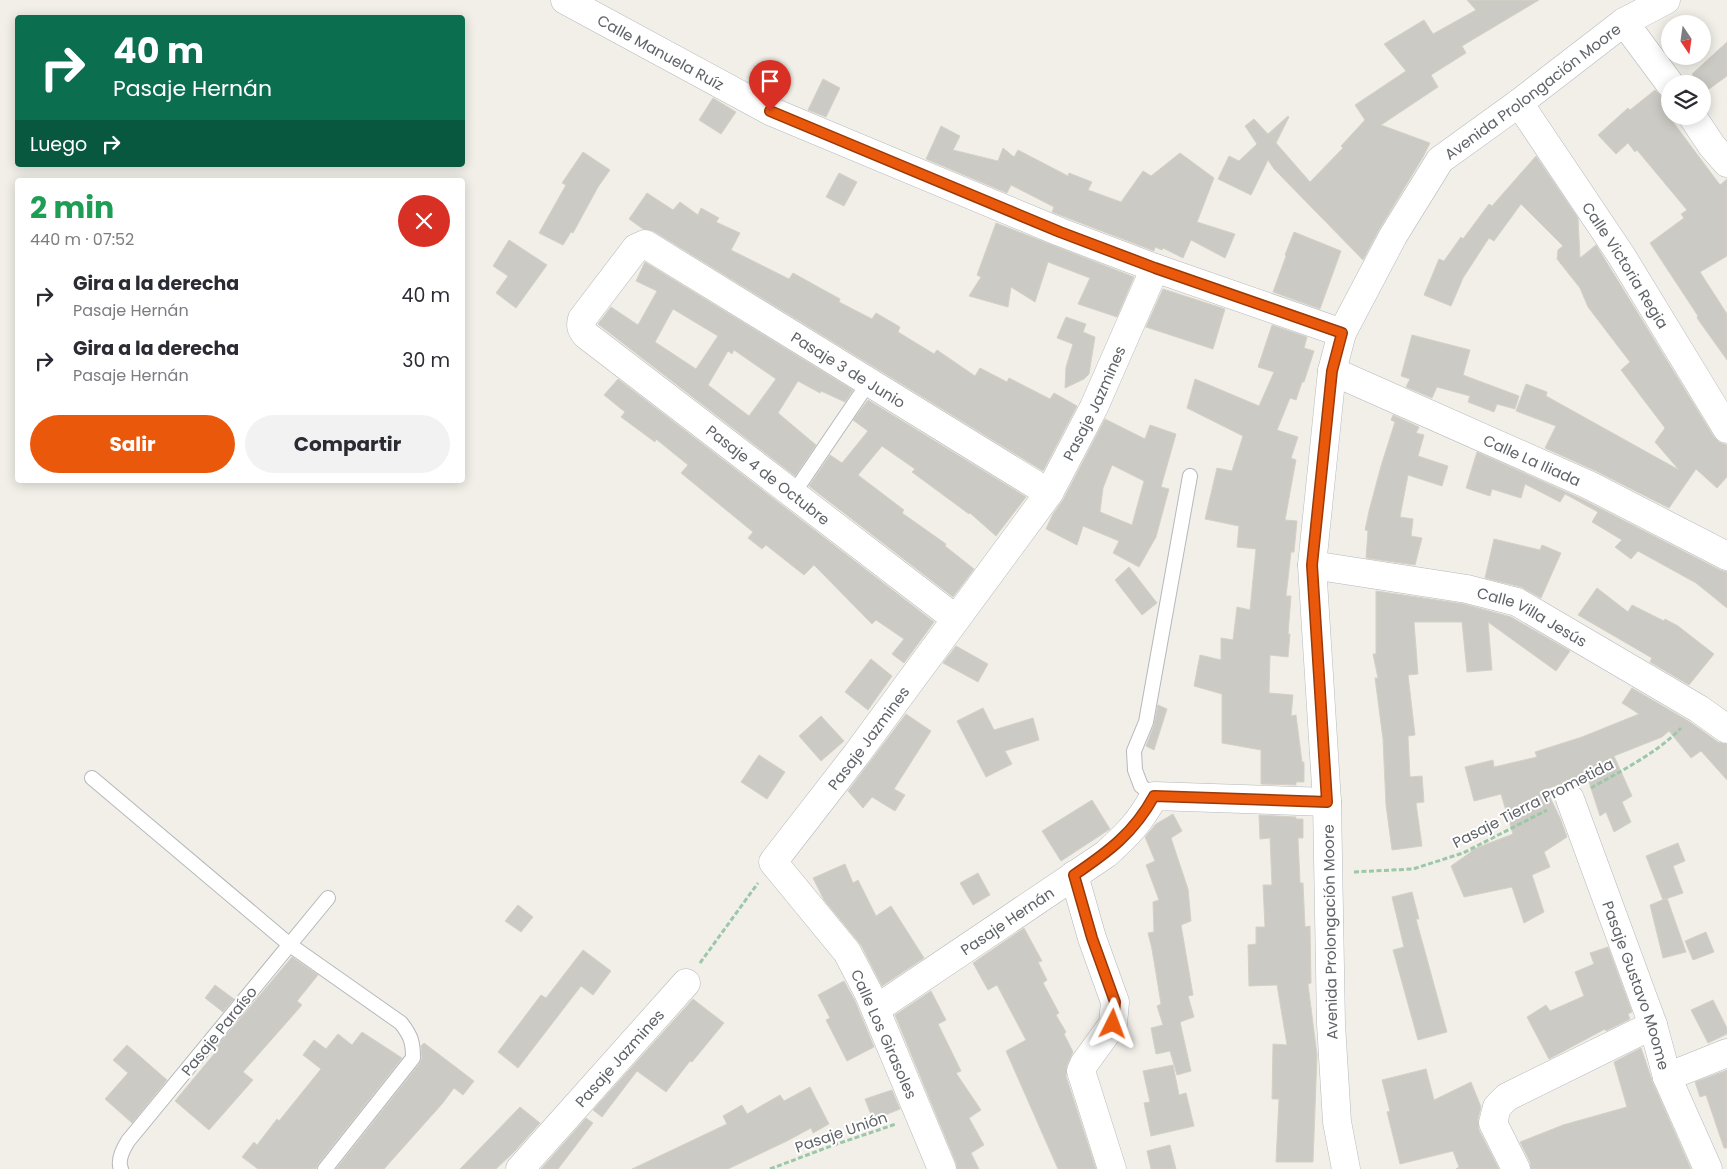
<!DOCTYPE html>
<html lang="es">
<head>
<meta charset="utf-8">
<style>
  :root { --surface:#fff; --page:#f2f2f3; --text:#2b2b33; --muted:#7c7c81; --accent:#ea580c }
  body { margin:0; font-family:Poppins,sans-serif; background:var(--page); color:var(--text); height:100vh; display:flex; flex-direction:column; font-size:19px; white-space:nowrap }
  * { box-sizing:border-box; margin:0 }
  p { font-size:16px; color:var(--muted) }
  .icon { flex:none; width:28px; height:28px; fill:none; stroke:currentColor; stroke-width:2; stroke-linecap:round; stroke-linejoin:round }
  .map { position:relative; flex:1; overflow:hidden }
  .side { position:absolute; left:15px; top:178px; width:450px; height:305px; display:flex; flex-direction:column; background:var(--surface); border-radius:5px; box-shadow:0 2px 12px #0003 }
  .side>* { flex:none }
  .banner { position:absolute; left:15px; top:15px; width:450px; height:152px; border-radius:5px; box-shadow:0 2px 12px #0003; background:#0b6e4f; color:#fff; overflow:hidden }
  .needle { width:32px; rotate:167deg }
  .tools { position:absolute; left:1661px; top:15px; display:grid; gap:10px }
  .tools a { display:grid; place-items:center; width:50px; height:50px; border-radius:50%; background:var(--surface); box-shadow:0 2px 12px #0003; font-size:25px }
  .pin { position:absolute; display:grid; place-items:center; width:42px; height:42px; color:#fff; margin:-51px -21px; border-radius:50% 50% 50% 0; rotate:-45deg; box-shadow:0 0 5px #0007 }
  .pin .icon { rotate:45deg }
  .me { position:absolute; width:55px; margin:-28px; rotate:3deg; stroke-linejoin:round; filter:drop-shadow(0 0 4px #0008) }
  .turn { display:flex; align-items:center; gap:18px; height:105px; padding:0 15px; font-size:22px }
  .turn .icon { width:65px; height:65px; stroke-width:2.5 }
  .turn b { display:block; font-size:35px; line-height:42px }
  .then { display:flex; align-items:center; height:48px; padding:0 15px; background:#0003; gap:10px; font-size:19px }
  .round { display:grid; place-items:center; flex:none; width:52px; height:52px; border-radius:26px; background:var(--page) }
  .overview { display:flex; align-items:center; justify-content:space-between; height:85px; padding:0 15px }
  h1 { font-size:30px; font-weight:700; line-height:38px; color:#1e9e55 }
  .primary-button { display:flex; gap:10px; margin-top:auto; padding:10px 15px }
  .primary-button a { flex:1; height:58px; border-radius:30px; background:var(--accent); color:#fff; font-size:20px; font-weight:700; line-height:58px; text-align:center }
  .primary-button a+a { background:var(--page); color:var(--text) }
  ul { padding:0; list-style:none }
  li { display:flex; align-items:center; gap:15px; height:65px; padding:0 15px }
  li div { flex:1 }
  li b { display:block; font-size:19px }
  li em { font-style:normal }
  .map>svg:first-child { display:block }
  .building { fill:#cccac5; stroke:#d6d1c6; fill-rule:evenodd }
  .lines { fill:none; stroke-linecap:round; stroke-linejoin:round }
  .lane-casing { stroke:#b5b8bc; stroke-width:16 }
  .street-casing { stroke:#b5b8bc; stroke-width:29 }
  .secondary-casing { stroke:#b6babf; stroke-width:29 }
  .path { stroke:#9cc7a9; stroke-width:3; stroke-dasharray:5 2.5; stroke-linecap:butt }
  .lane { stroke:#fff; stroke-width:14 }
  .street { stroke:#fff; stroke-width:28 }
  .secondary { stroke:#fff; stroke-width:28 }
  .route-casing { stroke:#983908; stroke-width:12 }
  .route { stroke:#ea580c; stroke-width:9 }
  .labels { text-anchor:middle; dominant-baseline:central; stroke-width:4; stroke-linejoin:round; paint-order:stroke }
  .street-label { font-size:15px; fill:#5f6368; stroke:#fff }
</style>
</head>
<body>
<div class="map">
<svg width="1727" height="1169" viewBox="0 0 1727 1169">
  <rect width="100%" height="100%" fill="#f1efe8"/>
  <path class="building" d="M1467 0H1539L1462 46 1466 53 1431 75 1438 87 1381 125 1430 143 1423 157 1380 228 1363 260 1274 169 1268 160 1251 195 1218 179 1229 156 1239 161 1257 144 1245 126 1254 119 1268 134 1288 116 1289 117 1276 143 1310 182 1343 148 1341 146 1365 120 1355 105 1406 71 1384 44 1424 20 1433 34 1476 10Z
    M1727 42V76L1705 92 1702 88V84H1699L1692 74Z
    M823 79 840 88 826 117 808 110Z
    M1655 90 1663 98 1670 99V118L1720 185 1727 179V256L1700 272 1727 314V360L1697 318 1698 316 1650 243 1684 218 1681 214 1687 210 1637 150 1635 152 1628 143 1616 154 1598 135 1628 108 1630 110Z
    M713 98 736 112 721 134 699 120Z
    M941 126 960 136 953 150 998 161 1003 148 1014 157 1018 150 1068 176 1069 173 1092 182 1088 190 1121 202 1143 171 1151 176 1180 153 1214 178 1197 222 1235 234 1225 258 1191 240 1183 258 1163 248 1162 250 1155 247 1154 251 1052 212 1054 207 1011 185 1007 193 926 159Z
    M583 152 610 170 598 187 573 233 571 232 563 245 539 233 566 185 562 183Z
    M1536 156 1578 218 1580 258 1596 245 1714 437 1719 442 1727 445V477L1717 488 1696 469 1669 508 1596 471 1545 448 1556 426 1516 411 1526 384 1547 392 1546 396 1679 470 1655 442 1665 428 1621 370 1630 362 1588 307 1580 288 1557 259 1558 250 1563 246 1521 204 1494 241 1489 238 1463 278 1451 306 1424 295 1439 259 1444 261 1461 237 1463 239 1489 204 1492 206Z
    M839 173 857 182 844 206 826 197Z
    M647 193 673 210 680 202 698 215 701 208 719 218 716 222 740 233 731 250 789 279 793 273 840 299 839 302 872 319 876 313 900 327 898 332 934 354 937 350 975 376 980 368 1007 382 1009 378 1050 399 1054 393 1077 406 1043 471 653 231 643 229 629 219Z
    M996 223 1134 277 1117 317 1078 304 1090 278 1048 262 1035 302 1011 287 1008 307 969 296 981 277 977 275Z
    M1294 232 1341 251 1320 309 1273 292 1286 256 1285 255Z
    M509 240 547 265 516 308 496 293 508 276 493 266Z
    M645 262 853 390 845 402 821 391 820 393 798 381 778 413 816 445 795 476 598 324 611 307 638 325 657 291 636 281ZM673 309 718 336 696 369 655 342ZM734 350 776 379 749 416 708 385 728 351 732 354Z
    M1163 289 1225 309 1213 349 1146 327Z
    M1066 317 1086 324 1083 332 1095 337 1089 374 1084 379 1065 388 1066 367 1073 344 1057 338Z
    M1272 325 1307 337 1304 348 1314 351 1304 382H1302L1296 400 1290 398 1277 430 1298 437 1291 458 1296 460 1285 520 1297 521 1294 552H1291L1286 596H1291L1288 634H1290L1288 657 1270 655 1269 693 1293 695 1291 716 1296 715 1302 762H1304V782H1296V785L1261 784V750L1222 743V694L1194 686 1200 655 1221 660V638L1233 640 1237 607 1250 610 1256 549 1237 547 1239 526 1205 519 1217 468 1232 471 1243 436 1187 408 1195 379 1259 406 1274 372 1258 367Z
    M1412 335 1470 350 1463 375 1519 396 1515 409 1497 404 1494 412 1468 402 1470 396 1437 387 1432 398 1406 387 1410 379 1401 376Z
    M618 379 934 622 904 663 892 654 904 639 876 620 872 624 814 565 804 575 766 545 762 549 748 538 753 532 681 473 688 465 656 439 655 442 621 417 625 412 604 395Z
    M868 400 1026 497 996 536 970 513 969 514 912 472 915 469 882 446 858 475 904 510 902 513 946 544 945 546 974 569 953 597 809 486 830 455 842 463 868 431 853 420Z
    M1393 415 1419 427 1416 433 1424 435 1418 456 1448 466 1442 486 1408 475 1400 517 1413 519 1411 536 1422 538 1415 565 1366 558 1368 531 1365 530 1369 511 1381 466 1395 422 1391 420Z
    M1105 419 1145 439 1150 425 1176 434 1161 487 1169 489 1156 537 1139 567 1113 553 1119 541 1083 526 1077 545 1046 529 1053 514 1063 500ZM1112 465 1144 481 1132 525 1100 512 1103 488Z
    M1477 452 1582 499 1720 570 1727 572V608L1696 583 1638 551 1631 559 1615 547 1622 540 1592 522 1598 512 1565 494 1560 502 1525 484 1521 498 1492 489 1490 496 1466 488Z
    M1494 539 1540 550 1542 545 1561 553 1541 598 1521 587 1485 578Z
    M1129 567 1157 603 1142 615 1115 580Z
    M1597 588 1628 612 1632 605 1664 621 1665 619 1678 626 1714 654 1689 685 1650 662 1652 658 1578 615Z
    M1376 591 1464 604 1511 617 1570 651 1556 671 1488 622 1492 670 1467 672 1462 622H1414L1418 674 1408 675 1415 735 1408 736 1410 777 1422 776 1424 802 1416 803 1422 846 1392 850 1386 805 1383 739 1375 678H1378L1373 654H1376Z
    M956 646 988 664 978 682 943 663Z
    M871 659 892 676 868 710 845 692Z
    M1632 688 1690 722 1718 742 1727 744V780L1701 751 1691 758 1669 731 1662 737 1614 756 1632 796 1622 802 1631 822 1614 832 1606 812 1600 816 1587 776 1546 789 1560 818 1567 837 1544 852 1550 867 1532 875 1544 912 1524 923 1512 887 1464 897 1451 866 1471 852V850L1513 834 1501 794 1474 801 1465 767 1493 760 1494 767 1537 757 1535 752 1582 737 1639 714 1622 703Z
    M1158 705 1167 709 1154 750 1146 746 1154 725Z
    M983 708 994 730 1033 718 1039 740 1005 751 1012 764 986 777 957 721Z
    M906 714 931 731 894 789 905 795 895 811 872 797 863 808 848 791Z
    M821 716 844 741 821 761 799 736Z
    M759 755 785 772 767 799 741 782Z
    M1092 800 1110 829 1061 861 1042 831Z
    M1173 814 1182 831 1171 838 1188 889 1191 921 1181 925 1193 995 1188 996 1194 1017 1180 1022 1191 1071 1177 1075 1170 1051 1156 1054 1151 1028 1163 1025 1157 1006 1161 1004 1152 949 1148 933 1154 932 1153 902 1159 900 1146 865 1155 861 1145 837 1156 824Z
    M1259 815 1296 817V819H1303V838H1298L1300 883H1303L1305 927 1310 926 1311 983 1308 984 1317 1055 1313 1162H1276L1279 1099H1272L1273 1044 1287 1045 1277 985 1249 986 1248 945 1256 944V927H1265L1263 885H1272L1270 838 1260 839Z
    M1678 843 1685 861 1673 866 1683 893 1663 900 1646 856Z
    M845 864 853 883 858 880 876 916 891 906 924 958 882 986 861 945 824 900 813 878Z
    M978 873 990 895 973 905 960 883Z
    M1412 892 1419 919H1416L1447 1032 1418 1040 1393 950 1404 947 1392 897Z
    M1667 898 1686 952 1663 958 1650 905Z
    M518 905 533 917 521 932 505 921Z
    M1024 928 1042 961 1038 962 1047 980 1043 983 1059 1013 1056 1015 1066 1032 1064 1034 1073 1052 1067 1065 1066 1076 1096 1169H1058L1006 1051 1026 1040 997 985 988 990 973 963Z
    M1706 932 1714 952 1693 960 1685 941Z
    M1608 947 1632 1012 1628 1014 1630 1019 1606 1031 1605 1029 1549 1059 1527 1017 1546 1005 1550 1011 1584 996 1575 972 1594 964 1590 953Z
    M583 950 611 971 593 995 581 986 518 1068 498 1052 541 995 546 998Z
    M292 957 318 975 297 1001 302 1005 243 1072 253 1080 209 1130 175 1101 219 1048 217 1046Z
    M844 981 855 1001 874 1047 847 1061 826 1020 830 1018 818 995Z
    M215 985 234 999 223 1012 205 998Z
    M931 991 946 1020 938 1024 961 1071 956 1073 981 1110 969 1118 984 1145 971 1153 979 1169H957L956 1163 895 1015Z
    M693 999 724 1023 692 1062 690 1061 666 1092 637 1071 602 1117 593 1110Z
    M1713 1000 1727 1028V1034L1708 1043 1691 1010Z
    M362 1032 402 1058 318 1164 316 1169H258L242 1157 254 1142 257 1145 277 1119 279 1121 321 1069 303 1055 314 1040 326 1049 338 1034 352 1045Z
    M424 1043 474 1081 463 1095 454 1088 442 1104 384 1169H336L420 1063 422 1058 421 1046Z
    M127 1045 167 1080 132 1123 105 1099 128 1073 113 1060Z
    M1641 1048 1653 1083 1691 1169H1531L1530 1162 1520 1142 1563 1125 1627 1107 1614 1062Z
    M1173 1065 1179 1095 1186 1093 1194 1126 1151 1136 1144 1103 1150 1102 1143 1071Z
    M1426 1069 1434 1100 1471 1082 1481 1107 1478 1119 1479 1130 1499 1169H1456L1459 1167 1453 1151 1400 1164 1387 1112 1390 1111 1382 1080Z
    M1727 1070V1148H1724L1706 1095 1700 1097 1695 1082Z
    M810 1087 829 1124 813 1133 811 1128 787 1141 728 1169H632L727 1124 723 1116 742 1105 747 1114 780 1095 784 1101Z
    M892 1090 900 1109 873 1120 865 1099Z
    M520 1107 540 1123 514 1152 496 1169H460Z
    M586 1118 593 1123 558 1169H541Z
    M1170 1145 1176 1169H1151L1147 1151Z"/>
  <g class="lines">
    <g class="lane-casing">
      <path id="lane" d="M793 494 869 382
        M92 778 290 945 401 1023C411 1036 413 1042 413 1058L325 1169
        M1154 796 1141 786 1135 770 1134 751 1146 722 1190 476
        M121 1169C117 1160 123 1149 128 1141L328 898"/>
    </g>
    <g class="street-casing">
      <g id="street">
        <path id="s1" d="M565 0 770 111 1060 232 1155 268 1342 333"/>
        <path d="M1624 22 1670 84"/>
        <path id="s2" d="M1519 103 1621 255 1727 429"/>
        <path d="M1692 116 1712 146 1727 163"/>
        <path id="s3" d="M1332 371 1589 485 1727 556"/>
        <path id="s4" d="M1312 565 1467 589 1517 602 1699 709 1727 729"/>
        <path id="s5" d="M956 619 586 335C581 329 580 326 582 319L636 248 645 244 1049 493"/>
        <path id="s6" d="M1570 799 1653 1025 1667 1077 1708 1169"/>
        <path d="M1074 875 1092 938 1115 1002 1113 1024 1084 1064 1081 1071 1112 1169"/>
        <path id="s7" d="M876 1009 1106 854C1127 835 1141 821 1154 796L1327 802"/>
        <path d="M1667 1077 1727 1053"/>
        <path id="s8" d="M520 1169 686 983"/>
        <path id="s9" d="M942 1169 869 994 847 952 773 862 856 755 1049 493 1094 407 1155 268"/>
        <path d="M1516 1169 1493 1123 1497 1107 1507 1097 1653 1025"/>
      </g>
    </g>
    <g class="secondary-casing">
      <g id="secondary">
        <path id="s10" d="M1346 1169 1337 1122 1331 1024 1327 802 1312 565 1332 371 1342 333 1393 236 1440 160 1519 103 1624 22 1666 0"/>
      </g>
    </g>
    <path class="path" d="M1591 788C1619 772 1659 752 1681 728
      M1354 872 1413 869 1463 853 1547 810
      M700 963 758 883
      M770 1169 831 1146 896 1124"/>
    <use href="#lane" class="lane"/>
    <use href="#street" class="street"/>
    <use href="#secondary" class="secondary"/>
  </g>
  <g class="lines">
    <g class="route-casing">
      <path id="route" d="M770 111 1060 232 1155 268 1342 333 1332 371 1312 565 1327 802 1154 796C1134 833 1108 852 1074 875L1092 938 1115 1002 1113 1024"/>
    </g>
    <use href="#route" class="route"/>
  </g>
  <g class="labels">
    <g class="street-label">
      <text stroke="none"><textPath href="#s1" startOffset="109">Calle Manuela Ruíz</textPath></text>
      <text stroke="none"><textPath href="#s10" startOffset="1154">Avenida Prolongación Moore</textPath></text>
      <text stroke="none"><textPath href="#s2" startOffset="194">Calle Victoria Regia</textPath></text>
      <text stroke="none"><textPath href="#s5" startOffset="822">Pasaje 3 de Junio</textPath></text>
      <text stroke="none"><textPath href="#s9" startOffset="915">Pasaje Jazmines</textPath></text>
      <text stroke="none"><textPath href="#s3" startOffset="219">Calle La Iliada</textPath></text>
      <text transform="translate(768 475) rotate(38)">Pasaje 4 de Octubre</text>
      <text stroke="none"><textPath href="#s4" startOffset="228">Calle Villa Jesús</textPath></text>
      <text stroke="none"><textPath href="#s9" startOffset="510">Pasaje Jazmines</textPath></text>
      <text transform="translate(1533 803) rotate(-27)">Pasaje Tierra Prometida</text>
      <text stroke="none"><textPath href="#s7" startOffset="158">Pasaje Hernán</textPath></text>
      <text transform="translate(1330 932) rotate(-91)">Avenida Prolongación Moore</text>
      <text stroke="none"><textPath href="#s6" startOffset="198">Pasaje Gustavo Moome</textPath></text>
      <text transform="translate(219 1031) rotate(-51)">Pasaje Paraíso</text>
      <text transform="translate(884 1034) rotate(66)">Calle Los Girasoles</text>
      <text stroke="none"><textPath href="#s8" startOffset="149">Pasaje Jazmines</textPath></text>
      <text transform="translate(841 1132) rotate(-19)">Pasaje Unión</text>
    </g>
  </g>
</svg>
<div class="tools">
<a><svg class="needle" viewBox="-14 -14 28 28"><path d="M0-13l5 13h-10z" fill="#e53935"/><path d="M0 13l5-13h-10z" fill="#7c7c81"/></svg></a>
<a><svg class="icon" aria-label="layers" viewBox="0 0 24 24"><path d="M12 4l9 5-9 5-9-5zM3 14l9 5 9-5"/></svg></a>
</div>
<div class="pin" style="left:770px;top:111px;background:#d93025"><svg class="icon" aria-label="arrive" viewBox="0 0 24 24"><path d="M6 21V4h12l-3 4 3 4H6"/></svg></div>
<svg class="me" style="left:1113px;top:1024px" viewBox="-20 -20 40 40"><path d="M0-17L14 15 0 8-14 15z" fill="#ea580c" stroke="#fff" stroke-width="4"/></svg>
<div class="banner">
<div class="turn"><svg class="icon" aria-label="right" viewBox="0 0 24 24"><path d="M7 20v-9h11M14 6l5 5-5 5"/></svg><div><b>40 m</b>Pasaje Hernán</div></div>
<div class="then">Luego<svg class="icon" aria-label="right" viewBox="0 0 24 24"><path d="M7 20v-9h11M14 6l5 5-5 5"/></svg></div>
</div>
<section class="side">
<div class="overview"><div><h1>2 min</h1><p>440 m · 07:52</p></div><a class="round" style="background:#d93025;color:#fff"><svg class="icon" aria-label="close" viewBox="0 0 24 24"><path d="M6 6l12 12M18 6L6 18"/></svg></a></div>
<ul>
<li><svg class="icon" aria-label="right" viewBox="0 0 24 24"><path d="M7 20v-9h11M14 6l5 5-5 5"/></svg><div><b>Gira a la derecha</b><p>Pasaje Hernán</p></div><em>40 m</em></li>
<li><svg class="icon" aria-label="right" viewBox="0 0 24 24"><path d="M7 20v-9h11M14 6l5 5-5 5"/></svg><div><b>Gira a la derecha</b><p>Pasaje Hernán</p></div><em>30 m</em></li>
</ul>
<div class="primary-button"><a>Salir</a><a>Compartir</a></div>
</section>
</div>
</body>
</html>
